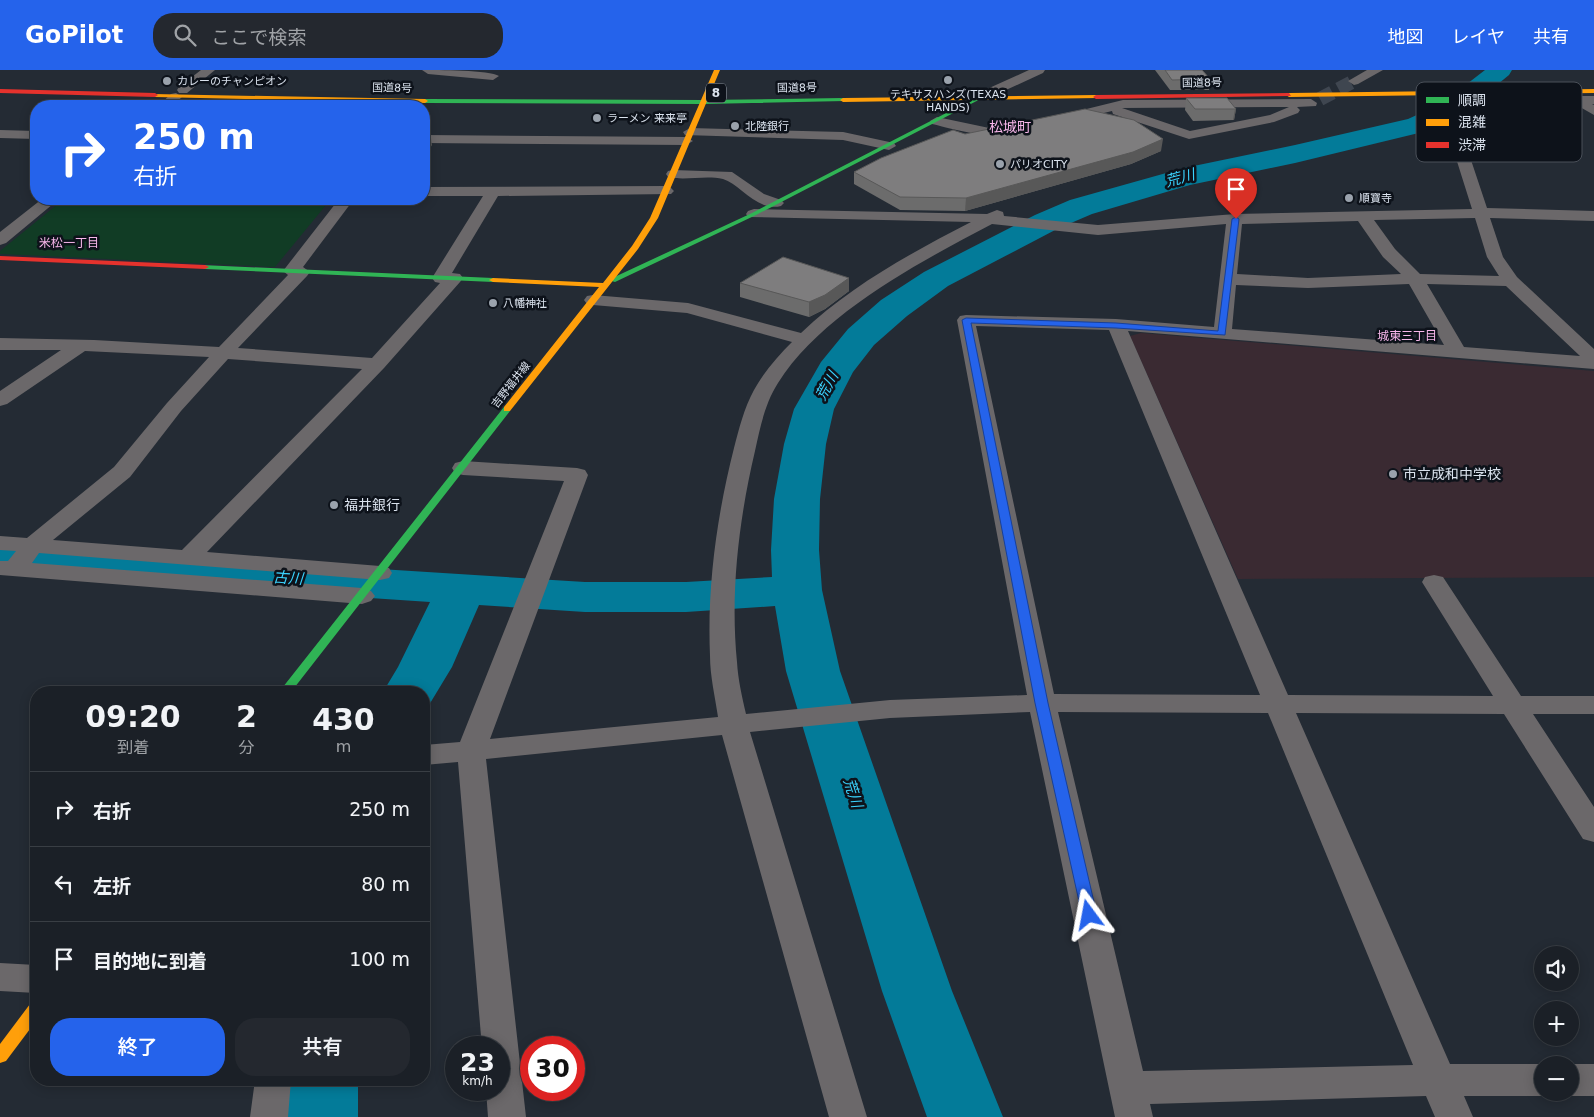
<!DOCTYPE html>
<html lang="ja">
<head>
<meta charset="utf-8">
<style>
  :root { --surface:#1b2027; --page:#24282f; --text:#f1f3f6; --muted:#a0a3a7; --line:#393e44; --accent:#2563eb }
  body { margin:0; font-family:"DejaVu Sans","Noto Sans JP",sans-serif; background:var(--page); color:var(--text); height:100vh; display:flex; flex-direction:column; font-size:19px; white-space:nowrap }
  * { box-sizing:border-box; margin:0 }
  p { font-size:16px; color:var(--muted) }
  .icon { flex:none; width:28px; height:28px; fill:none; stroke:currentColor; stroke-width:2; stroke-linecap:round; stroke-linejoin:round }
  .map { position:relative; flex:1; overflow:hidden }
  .side { position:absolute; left:30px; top:616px; width:400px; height:400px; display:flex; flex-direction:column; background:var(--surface); border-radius:20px; box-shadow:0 2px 12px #0003,0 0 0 1px var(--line) }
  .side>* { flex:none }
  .hud { position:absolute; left:30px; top:30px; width:400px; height:105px; border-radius:20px; box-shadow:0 2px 12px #0003,0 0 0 1px var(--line); background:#2563eb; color:#fff; overflow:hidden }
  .buttons { position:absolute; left:1534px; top:876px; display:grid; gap:10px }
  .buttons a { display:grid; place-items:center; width:45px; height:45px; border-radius:50%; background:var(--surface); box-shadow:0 2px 12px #0003,0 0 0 1px var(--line); font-size:25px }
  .speed { position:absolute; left:445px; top:966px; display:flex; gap:10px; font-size:25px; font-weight:700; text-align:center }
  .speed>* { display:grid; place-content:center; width:65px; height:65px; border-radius:50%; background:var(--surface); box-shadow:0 2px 12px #0003,0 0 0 1px var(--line); line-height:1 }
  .speed small { font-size:12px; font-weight:400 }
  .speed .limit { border:8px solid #d22; background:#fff; color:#111 }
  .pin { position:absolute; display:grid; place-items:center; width:42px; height:42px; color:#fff; margin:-51px -21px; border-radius:50% 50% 50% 0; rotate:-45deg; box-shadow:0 0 5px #0007 }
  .pin .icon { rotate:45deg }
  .me { position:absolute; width:55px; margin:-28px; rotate:347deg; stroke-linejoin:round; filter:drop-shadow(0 0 4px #0008) }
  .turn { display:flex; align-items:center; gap:18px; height:105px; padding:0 20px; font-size:22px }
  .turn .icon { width:65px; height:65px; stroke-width:2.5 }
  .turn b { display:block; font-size:35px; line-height:42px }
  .eta { display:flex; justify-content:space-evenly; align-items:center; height:85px; text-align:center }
  .eta b { font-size:30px; font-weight:600; line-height:35px }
  .cta { display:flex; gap:10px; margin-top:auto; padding:10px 20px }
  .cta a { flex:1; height:58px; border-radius:20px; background:var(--accent); color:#fff; font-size:20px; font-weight:600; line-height:58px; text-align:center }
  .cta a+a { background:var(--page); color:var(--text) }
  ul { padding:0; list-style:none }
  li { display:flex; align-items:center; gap:15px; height:75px; padding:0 20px; border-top:1px solid var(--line) }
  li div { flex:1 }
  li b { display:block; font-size:19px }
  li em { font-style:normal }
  header { display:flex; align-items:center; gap:30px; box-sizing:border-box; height:70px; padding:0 25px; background:var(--accent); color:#fff }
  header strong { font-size:24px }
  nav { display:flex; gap:28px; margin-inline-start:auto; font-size:18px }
  .search { width:350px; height:45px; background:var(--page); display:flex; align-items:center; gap:12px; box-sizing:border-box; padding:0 18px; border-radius:20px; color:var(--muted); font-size:19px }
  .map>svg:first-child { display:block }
  .education { fill:#3a2a32 }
  .green { fill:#113c25 }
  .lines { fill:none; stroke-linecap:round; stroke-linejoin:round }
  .river { fill:#037b99; fill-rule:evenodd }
  .street-tunnel { stroke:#3f4650; stroke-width:14; stroke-dasharray:14 7; stroke-linecap:butt }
  .street { fill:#6b686a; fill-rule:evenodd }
  .fast { fill:#30b455; fill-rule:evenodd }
  .slow { fill:#ff9f0a; fill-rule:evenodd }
  .jam { fill:#e5322d; fill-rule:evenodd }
  .wall { fill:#6c6c6c }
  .shaded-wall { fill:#585858 }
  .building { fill:#7e7d7e; stroke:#585858 }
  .route { fill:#2563eb; stroke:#184099 }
  .poi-dot { fill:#9aa2ac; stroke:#0d121a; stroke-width:2 }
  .labels { text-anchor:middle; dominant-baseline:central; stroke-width:5; stroke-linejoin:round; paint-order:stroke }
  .far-poi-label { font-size:11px; fill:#dae2ed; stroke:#0d121a; text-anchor:start }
  .far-street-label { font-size:11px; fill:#dae2ed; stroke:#0d121a }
  .shield { fill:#0d121a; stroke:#9ca4ae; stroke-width:1 }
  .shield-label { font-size:12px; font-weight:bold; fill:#dae2ed }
  .far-neighbourhood-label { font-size:12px; fill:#f8b7eb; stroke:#0d121a }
  .far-quarter-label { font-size:14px; fill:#f8b7eb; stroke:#0d121a }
  .poi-label { font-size:14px; fill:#dae2ed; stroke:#0d121a; text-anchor:start }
  .water-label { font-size:15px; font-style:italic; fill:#3bd2fd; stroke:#0d121a }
  .key { fill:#0d121a; stroke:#4a5059; stroke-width:1 }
  .key-label { font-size:14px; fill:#dae2ed }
</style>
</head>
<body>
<header>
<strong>GoPilot</strong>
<div class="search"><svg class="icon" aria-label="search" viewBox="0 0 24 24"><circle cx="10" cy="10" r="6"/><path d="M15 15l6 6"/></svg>ここで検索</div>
<nav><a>地図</a><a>レイヤ</a><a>共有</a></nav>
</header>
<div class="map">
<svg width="1594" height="1047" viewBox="0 0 1594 1047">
  <rect width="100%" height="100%" fill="#242b34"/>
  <path class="education" d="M1141 263 1594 301V507L1238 509 1130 266Z"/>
  <path class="green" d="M64 129H331L275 197 0 184V181Z"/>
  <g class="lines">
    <path class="river" d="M1485 0H1512L1509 5 1459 46 1427 61 1295 93 1190 115 1092 144 1057 159 948 216 907 246 874 275 853 302 834 339 826 374 820 429 819 480 822 520 840 601 952 921 1003 1047H927L882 921 786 601 775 536 686 542H585L479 535 452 597 429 635 424 636V622H383L398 597 430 532 0 503V475L585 512H686L772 507 771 480 774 429 784 374 794 339 821 292 848 259 881 230 924 202 1035 145 1070 130 1184 98 1295 75 1408 49 1441 34Z
      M284 1010H358V1047H282Z"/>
    <path class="street-tunnel" d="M1320 29 1354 11"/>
    <path class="street" d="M201 0H215L187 23H179L177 20 179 17Z
      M422 0C437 0 490 0 499 6L493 10 428 4Z
      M1029 0H1045L1043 3 995 25H987L985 22 987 19Z
      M1367 0H1383L1358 14 1354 15 1348 11Z
      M176 23 182 27 172 36H158L171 24Z
      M1578 26H1594V34H1592L1594 35V45L1573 33 1572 30 1573 27Z
      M1311 29 1317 33 1316 36 1297 37 1300 40 1298 43 1274 52 1189 69 1113 44 1112 41 1063 53 1056 49 1058 46 1123 30ZM1289 37 1270 45 1190 61 1122 38Z
      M937 47 994 59 1014 57 1021 61C1009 75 949 58 932 54L930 51Z
      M690 58 843 62 894 73 896 76 889 80 843 70 685 65 683 62Z
      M0 60 36 61V69L0 68Z
      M1456 62 1463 66 1487 138 1594 141V151L1490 148 1503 187 1517 207 1594 279V299L1128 261 1288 625 1493 626 1422 512 1425 507 1434 505 1443 507 1521 626H1594V644H1533L1594 737V772L1583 769 1504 644 1296 643 1450 994H1542L1545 995H1542V1022H1552L1542 1026H1464L1473 1047H1435L1426 1026 1150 1034 1153 1047H1115L1030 642 890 648 750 662 867 1047H829L722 665 486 689 526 1047H488L486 1020H499V978H482L458 692 424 695V675L460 672 564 411 463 405 455 403 452 398 455 393 463 391 577 398 585 400 588 405 490 669 718 647C715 626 710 606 710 586 707 516 717 445 734 378 739 359 744 338 754 320 763 303 778 286 792 272L687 243 593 235 587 234 584 230 587 226 593 225 688 233 801 263C850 216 911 183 971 152L748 147 746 144 748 141 754 139 987 144 997 140 1003 142 1004 146 1098 155 1235 144 1472 139 1449 66ZM1475 148 1487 187 1499 206 1420 204 1395 179 1374 150ZM1358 151 1383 187 1401 204 1308 208 1237 204 1242 154ZM992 154 1098 165 1226 154 1214 257 1116 249 966 245 960 246 957 250 1027 625 890 630 746 644C742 627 738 609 737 592 730 522 739 449 755 381 760 358 765 333 778 313 822 243 920 192 992 154ZM1409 214 1444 275 1232 259 1236 215 1308 218ZM1427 214 1506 216 1580 286 1464 277ZM976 256 1109 260 1260 625 1054 624ZM1058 642 1268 643 1413 995 1143 1001Z
      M424 65 686 67 693 71 686 75 424 73Z
      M673 100 732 102 764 124 781 130 784 133 781 136C757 142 740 114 723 109 705 105 685 111 668 107L666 104 668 101Z
      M666 116 671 118 674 121 671 124 498 126 452 203 460 204 463 208 460 212 384 298 207 482 380 496 389 498 392 503 389 508 380 510 39 483 32 493 362 518 371 521 375 526 371 531 362 534 0 505V491H8L16 481 0 480V466L27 468 114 397 167 333 209 287 85 281 7 334 0 336V321L61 280H0V268L94 270 219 277 288 205 283 201 339 129H354L303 197 310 202 307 206 238 278 372 288 440 213 435 212 432 208 483 126H424V117ZM228 289 362 299 182 480 53 470 130 407 181 341Z
      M42 129H59L6 173 0 175V162Z
      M0 893 36 895V923L0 921Z
      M1570 994H1594V1026H1570L1560 1022H1570V995H1567Z
      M255 1010H291L288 1047H250Z"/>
    <path class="fast" d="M989 21 994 22 756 145 615 212 608 210 752 143Z
      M843 28 845 31 704 34 425 33 422 31 425 29 704 30Z
      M202 195 493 208 497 210 493 212 205 199 201 197Z
      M507 336 510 337V341L291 622H279L504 337Z"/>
    <path class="slow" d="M714 0H720L658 148 638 179 510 341H504V337L599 217 493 212 489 210 493 208 603 213 632 176 650 148Z
      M1594 19V23L1289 27 1286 25 1289 23Z
      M153 24 425 29 428 31 425 33 155 27Z
      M1096 25 1098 28 843 32 840 30 843 28Z
      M36 933V951L6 991 0 993V974L30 934Z"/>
    <path class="jam" d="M0 19 155 23 158 25 155 27 0 23Z
      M1289 23 1291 26 1096 29 1093 27 1096 25Z
      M0 186 205 195 209 197 205 199 0 190Z"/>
  </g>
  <path class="wall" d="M1155 0H1202L1210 9 1209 20H1170Z
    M1186 28 1236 39 1234 50 1193 51 1185 40Z
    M965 64 1161 81 1131 94 965 141 900 140 854 114V102Z
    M740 213 849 221 825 239 809 247 740 227Z"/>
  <path class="shaded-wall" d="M1235 39H1236L1234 50H1233Z
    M429 54 432 75 424 88V62Z
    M1163 69 1161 81 1131 94 965 141 966 128Z
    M849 208V221L825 239 809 247V232Z"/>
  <path class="building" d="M1165 0H1202L1210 9 1172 10Z
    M1186 28H1227L1236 39H1195Z
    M1085 39 1134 50 1163 69 1133 82 966 128 900 127 854 102 881 88 953 60 965 64Z
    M424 54H429L424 62Z
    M783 187 849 208 825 225 809 232 740 213Z"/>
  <path class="route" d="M1236 147 1239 149 1225 265 1116 258 971 253 1048 633 1097 845 1095 849 1089 851 1084 849 1082 845 1035 633 962 250 966 248 1116 253 1218 261 1232 149Z"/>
  <g class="poi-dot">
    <circle cx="948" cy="10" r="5"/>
    <circle cx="167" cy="11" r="5"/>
    <circle cx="597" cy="48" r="5"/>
    <circle cx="735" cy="56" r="5"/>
    <circle cx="1000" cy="94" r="5"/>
    <circle cx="1349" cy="128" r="5"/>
    <circle cx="493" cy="233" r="5"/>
    <circle cx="1393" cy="404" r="5"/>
    <circle cx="334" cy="435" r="5"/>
  </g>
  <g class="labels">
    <g class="far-poi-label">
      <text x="177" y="11">カレーのチャンピオン</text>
      <text x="948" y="24" text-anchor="middle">テキサスハンズ(TEXAS<tspan x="948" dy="13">HANDS)</tspan></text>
      <text x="607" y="48">ラーメン 来来亭</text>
      <text x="745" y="56">北陸銀行</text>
      <text x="1010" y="94">パリオCITY</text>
      <text x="1359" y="128">順寶寺</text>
      <text x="503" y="233">八幡神社</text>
    </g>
    <g class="far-street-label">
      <text transform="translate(1202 13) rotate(-1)">国道8号</text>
      <text transform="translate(392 18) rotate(1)">国道8号</text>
      <text transform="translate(797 18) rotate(-1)">国道8号</text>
      <text transform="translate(511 315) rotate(-52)">吉野福井線</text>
    </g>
    <rect class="shield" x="706" y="13.5" width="20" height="19" rx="4"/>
    <g class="shield-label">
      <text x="716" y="23">8</text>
    </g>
    <g class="far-neighbourhood-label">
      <text x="69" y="173">米松一丁目</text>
      <text x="1407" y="266">城東三丁目</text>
    </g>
    <g class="far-quarter-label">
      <text x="1010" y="57">松城町</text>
    </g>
    <g class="poi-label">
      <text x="1403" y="404">市立成和中学校</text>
      <text x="344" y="435">福井銀行</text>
    </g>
    <g class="water-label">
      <text transform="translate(1180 108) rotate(-15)">荒川</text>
      <text transform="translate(827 316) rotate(-61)">荒川</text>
      <text transform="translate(288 508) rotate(4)">古川</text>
      <text transform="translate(853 723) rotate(72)">荒川</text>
    </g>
  </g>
  <rect x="1416" y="12" width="166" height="80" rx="8" class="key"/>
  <rect x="1426" y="27" width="23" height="6" fill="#30b455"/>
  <rect x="1426" y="49" width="23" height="7" fill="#ff9f0a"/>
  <rect x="1426" y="72" width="23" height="6" fill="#e5322d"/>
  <g class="key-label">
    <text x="1458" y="35">順調</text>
    <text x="1458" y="57">混雑</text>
    <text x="1458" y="80">渋滞</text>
  </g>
</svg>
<div class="buttons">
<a><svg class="icon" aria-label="sound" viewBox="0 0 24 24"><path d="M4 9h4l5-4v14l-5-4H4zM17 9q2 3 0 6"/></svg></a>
<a>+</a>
<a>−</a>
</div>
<div class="speed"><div>23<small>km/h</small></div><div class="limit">30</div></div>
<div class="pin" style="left:1236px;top:149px;background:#d93025"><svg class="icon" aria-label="arrive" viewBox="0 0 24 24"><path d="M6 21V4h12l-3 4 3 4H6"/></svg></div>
<svg class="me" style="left:1089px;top:845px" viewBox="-20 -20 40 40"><path d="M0-17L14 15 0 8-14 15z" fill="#2563eb" stroke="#fff" stroke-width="4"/></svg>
<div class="hud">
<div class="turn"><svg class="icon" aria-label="right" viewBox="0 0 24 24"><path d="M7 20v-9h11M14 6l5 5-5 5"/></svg><div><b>250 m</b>右折</div></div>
</div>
<section class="side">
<div class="eta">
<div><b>09:20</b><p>到着</p></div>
<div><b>2</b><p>分</p></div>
<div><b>430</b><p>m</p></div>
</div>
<ul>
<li><svg class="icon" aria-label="right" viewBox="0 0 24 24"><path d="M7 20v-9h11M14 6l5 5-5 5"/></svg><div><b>右折</b></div><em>250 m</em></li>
<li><svg class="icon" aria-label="left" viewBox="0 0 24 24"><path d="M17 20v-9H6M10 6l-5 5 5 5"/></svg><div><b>左折</b></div><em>80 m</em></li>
<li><svg class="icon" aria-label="arrive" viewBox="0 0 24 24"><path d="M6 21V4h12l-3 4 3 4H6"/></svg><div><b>目的地に到着</b></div><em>100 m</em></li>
</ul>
<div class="cta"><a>終了</a><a>共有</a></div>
</section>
</div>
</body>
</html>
